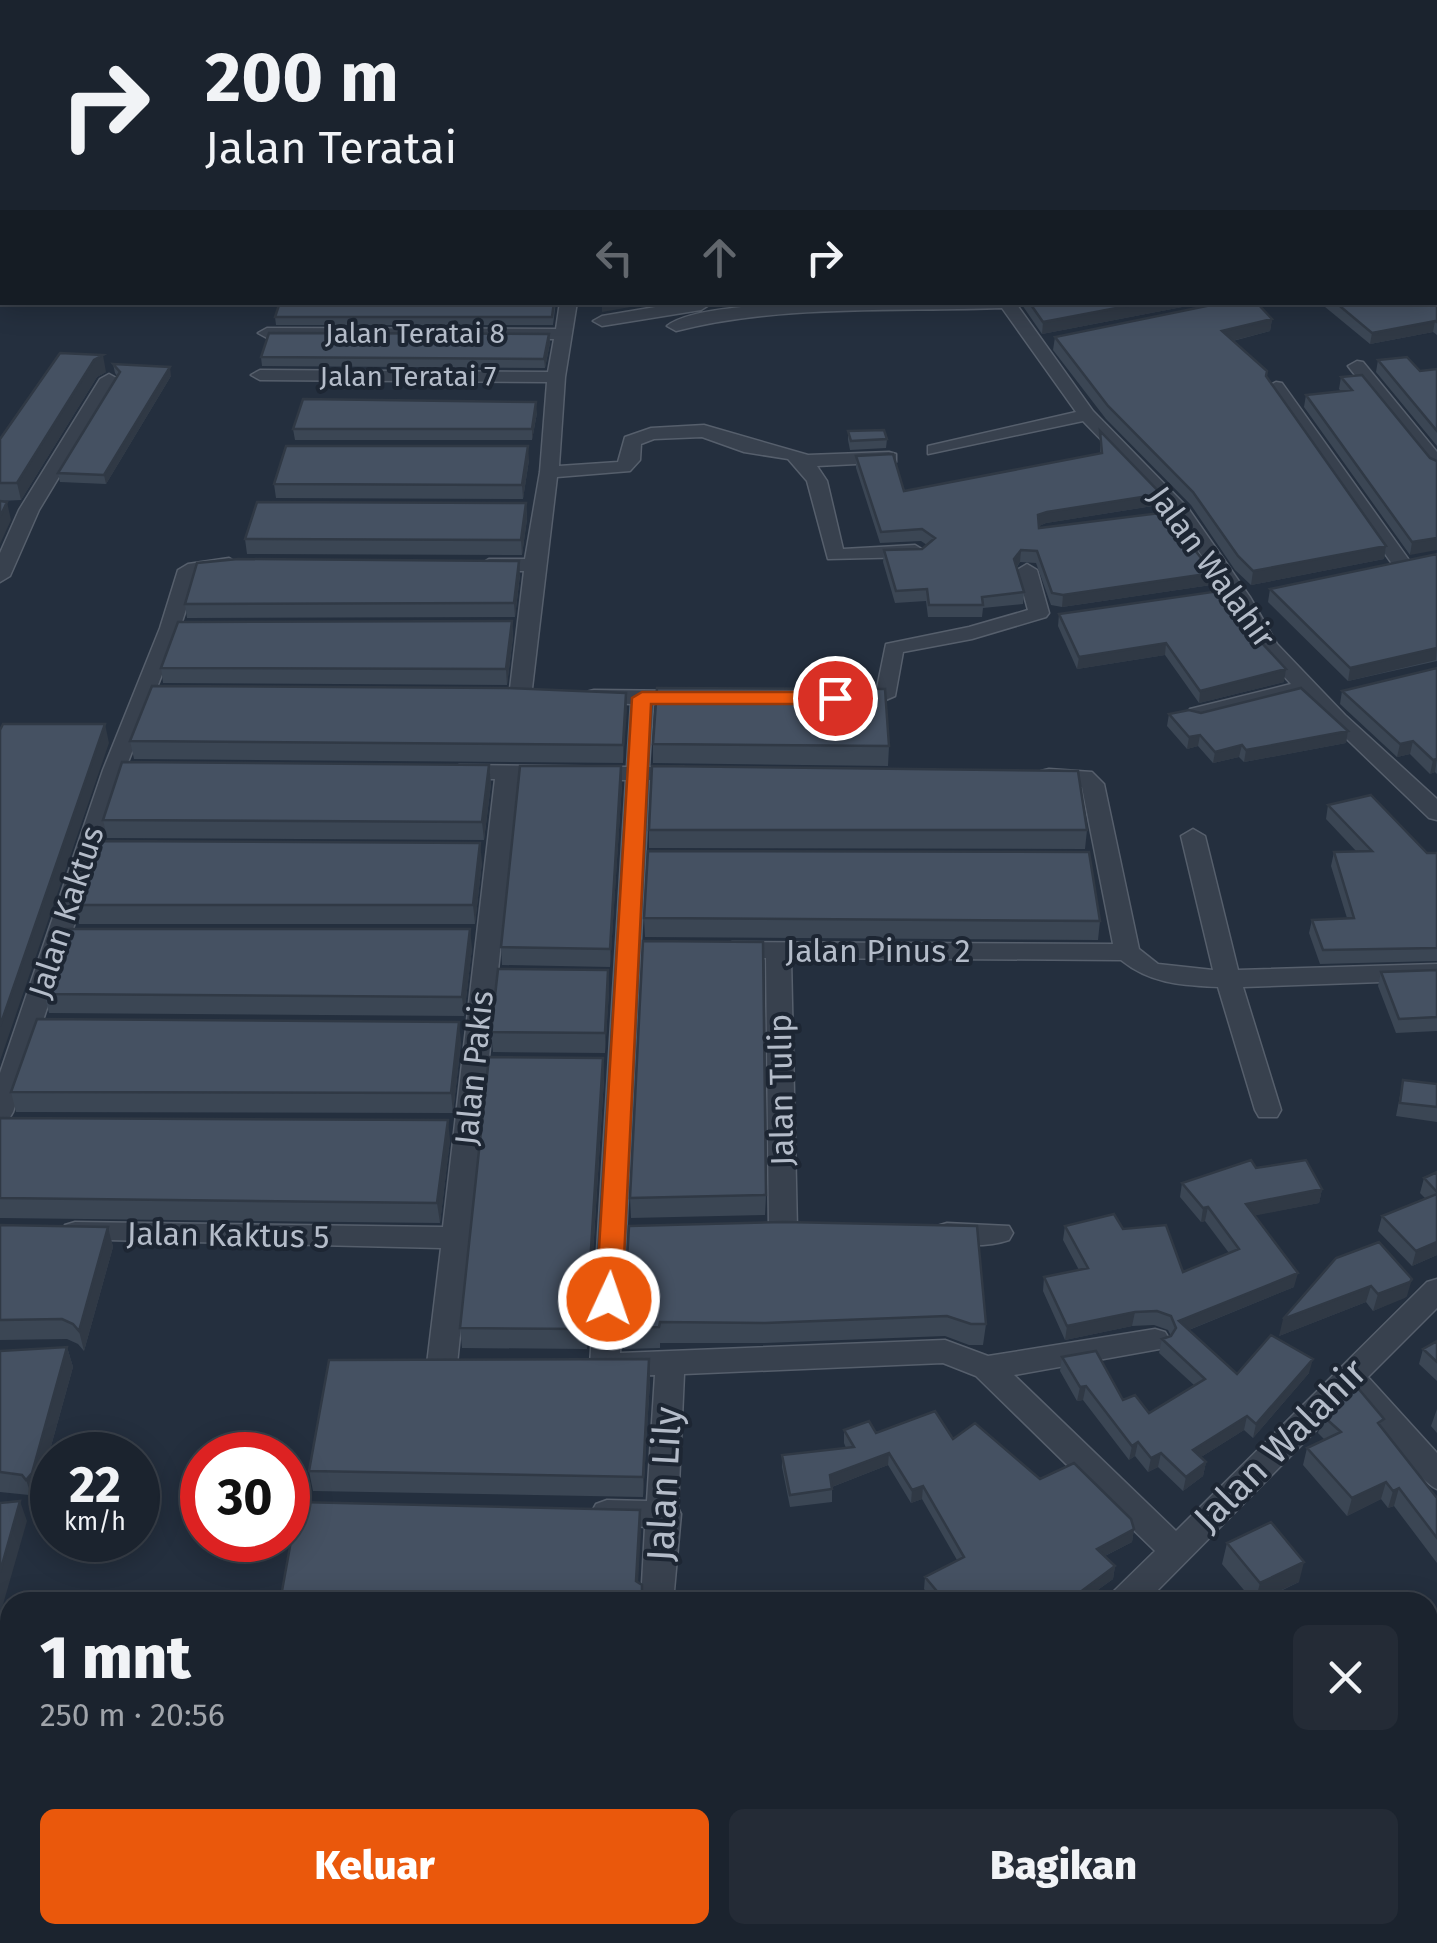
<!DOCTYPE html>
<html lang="id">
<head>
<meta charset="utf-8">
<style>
  :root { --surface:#1b232e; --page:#242b36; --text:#f1f3f6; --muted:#a0a4aa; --line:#39404a; --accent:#ea580c }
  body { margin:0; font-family:"Fira Sans",sans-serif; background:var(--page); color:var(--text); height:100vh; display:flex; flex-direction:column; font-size:38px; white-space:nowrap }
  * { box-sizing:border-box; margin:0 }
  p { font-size:32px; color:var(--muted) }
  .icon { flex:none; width:55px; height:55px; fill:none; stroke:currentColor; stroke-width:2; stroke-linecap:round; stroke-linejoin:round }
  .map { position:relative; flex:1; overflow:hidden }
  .sheet { position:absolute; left:0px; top:1592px; width:1438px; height:352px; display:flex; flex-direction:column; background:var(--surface); border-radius:30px 30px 0 0; box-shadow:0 5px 25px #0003,0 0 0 2px var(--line) }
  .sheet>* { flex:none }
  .top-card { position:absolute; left:0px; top:0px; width:1438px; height:305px; box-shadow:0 5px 25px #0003,0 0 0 2px var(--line); background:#1b232e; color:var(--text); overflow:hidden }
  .speed { position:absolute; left:30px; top:1432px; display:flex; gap:20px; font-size:50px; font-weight:700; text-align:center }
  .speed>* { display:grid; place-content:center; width:130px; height:130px; border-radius:50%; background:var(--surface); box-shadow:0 5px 25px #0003,0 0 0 2px var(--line); line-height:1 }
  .speed small { font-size:25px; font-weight:400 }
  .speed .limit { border:15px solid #d22; background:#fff; color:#111 }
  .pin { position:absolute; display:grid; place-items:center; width:85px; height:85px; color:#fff; margin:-42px; border:5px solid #fff; border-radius:50%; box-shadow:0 2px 10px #0007 }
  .me { position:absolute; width:110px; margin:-55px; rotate:3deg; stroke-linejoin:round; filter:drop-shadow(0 0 8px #0008) }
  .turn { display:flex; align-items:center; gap:35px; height:210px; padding:0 40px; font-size:45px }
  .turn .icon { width:130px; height:130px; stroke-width:2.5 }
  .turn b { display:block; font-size:70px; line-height:85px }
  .lanes { display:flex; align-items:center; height:95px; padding:0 40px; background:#0003; justify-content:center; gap:50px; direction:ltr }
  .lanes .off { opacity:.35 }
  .round { display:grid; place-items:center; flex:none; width:105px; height:105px; border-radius:15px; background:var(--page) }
  .summary { display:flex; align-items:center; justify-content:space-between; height:170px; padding:0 40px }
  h1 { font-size:60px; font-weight:800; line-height:75px }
  .primary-button { display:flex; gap:20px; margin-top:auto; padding:20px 40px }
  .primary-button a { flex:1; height:115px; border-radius:15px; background:var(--accent); color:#fff; font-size:40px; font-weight:800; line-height:115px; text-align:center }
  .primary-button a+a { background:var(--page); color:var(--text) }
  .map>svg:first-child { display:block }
  .green { fill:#263c3f }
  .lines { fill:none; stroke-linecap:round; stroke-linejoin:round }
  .street-casing { stroke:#565f6c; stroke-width:3 }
  .street { fill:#38414e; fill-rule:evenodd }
  .wall { fill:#3b4654 }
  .shaded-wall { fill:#303945 }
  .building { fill:#455162; stroke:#303945; stroke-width:2.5 }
  .route { fill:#ea580c; stroke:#983908; stroke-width:2.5 }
  .labels { text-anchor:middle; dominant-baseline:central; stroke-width:8; stroke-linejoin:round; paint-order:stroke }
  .far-street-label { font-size:28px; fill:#b4bcc9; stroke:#1d2633 }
  .street-label { font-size:32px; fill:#b4bcc9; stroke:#1d2633 }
  .near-street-label { font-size:38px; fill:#b4bcc9; stroke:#1d2633 }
</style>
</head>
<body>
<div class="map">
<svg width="1437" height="1943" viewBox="0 0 1437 1943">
  <rect width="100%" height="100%" fill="#242f3e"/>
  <path class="green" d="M607 1935H936V1943H607Z"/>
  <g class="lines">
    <g class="street-casing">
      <path id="street" d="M1380 0H1395L1397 2H1382Z
        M0 101H2V109H0Z
        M0 127H2V135H0Z
        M2 203V216L0 217V204Z
        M560 302H577L565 377 559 466 618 462 625 437 651 428 704 425 808 455 889 452 896 454V462L817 466 827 481 843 549 915 545 925 551 915 557 828 559 807 481 788 459 744 452 702 437 654 439 641 444 640 460 630 471 557 477 531 697 528 702H512L509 697 524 571H489L479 565 489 559H525L540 472 547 382 260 380 251 375 260 370 548 372 554 339 267 338 258 333 267 328 556 329Z
        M685 302 709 305 701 310 602 326 593 321 602 316Z
        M848 302H1015L1093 411 1188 508 1250 597 1277 644 1345 715 1437 799V820L1429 818 1301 695 1198 721 1190 719 1187 714 1190 709 1291 684C1244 634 1217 571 1175 518 1148 483 1113 453 1083 421L928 454V446L1076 412 1002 308C895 312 780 304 676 331L667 326C696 303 808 304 848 302Z
        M1357 361 1363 362 1437 452V470L1430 468 1351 370 1348 366Z
        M109 374 118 379 39 510 10 576 0 582V553L19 510 100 379Z
        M1276 382 1282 383 1409 560V568H1395L1267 387Z
        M229 558 239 564 236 568 197 575 180 628 125 770 13 1112 9 1119 0 1121V1073L103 770 160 628 178 570 188 564Z
        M1027 564 1037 570 1049 613 1046 617 972 639 903 652 895 696 874 705 846 703 843 698 846 693 877 688 886 644 969 627 1028 610 1017 570Z
        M594 690 689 691 700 698 689 705 653 704 649 767H684L695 774 684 781 649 780 620 1353 945 1340 988 1356 1155 1329 1165 1332 1170 1340 1165 1348 1014 1375 1176 1531 1427 1282 1437 1279V1308L1368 1377 1437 1453V1489C1421 1483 1367 1415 1350 1396L1146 1602H1109L1113 1592 1155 1551 976 1376 943 1363 684 1374 678 1508 681 1514 673 1602H641L645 1527 596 1522 591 1513 596 1504 607 1500 647 1501 655 1375 605 1377 594 1373 590 1365 626 780 518 779 457 1364 453 1372 442 1376 431 1372 427 1364 441 1248 65 1239 61 1232 65 1225 75 1222 443 1227 495 779H459L448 772 459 765 627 767 631 704 586 702 583 697 586 692Z
        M1049 769 1092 772 1104 784 1139 949 1158 964 1213 970 1181 836 1193 829 1205 836 1238 970 1437 964V980L1243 987 1281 1110 1277 1117H1259L1255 1110 1218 987C1181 985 1151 984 1121 960L791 958 797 1229 793 1236 783 1239 773 1236 769 1229 766 958H732L720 950 732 942 1113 944 1082 787 1041 781 1038 776 1041 771Z
        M947 1223 1009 1226 1013 1233 1009 1240C989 1247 957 1247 937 1240L933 1233 937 1226Z
        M0 1651H10V1681H0Z
        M945 1935H981L982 1943H946Z"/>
    </g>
    <use href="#street" class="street"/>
  </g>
  <path class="wall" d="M1012 0H1227V2H1012Z
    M1400 0H1437V14H1435V2H1403Z
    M1435 104H1437V190L1435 188Z
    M1437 235V335L1433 332 1370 344 1319 302H1435Z
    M280 302H556L553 325H276L275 317Z
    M1020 302H1208L1042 334Z
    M1272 319 1270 331 1233 341 1266 376 1386 546 1384 559 1251 585 1235 570 1191 505 1106 419 1053 350 1055 337Z
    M549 334 550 343 545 368 262 366 261 357Z
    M60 353 106 372 97 377 21 500 0 501V439Z
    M1378 360 1420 371 1437 369V446L1376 372Z
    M113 364 171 376 106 484 60 482 58 473 117 376 115 373Z
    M1341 377 1430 458 1437 461 1410 555 1304 407 1306 395 1341 391 1339 389Z
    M537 413 532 440H295L293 429Z
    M848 431 887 439 886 448 850 450 848 440Z
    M1100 431 1161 494 1159 505 1046 523 1039 526V528L1199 545 1198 554 1211 585 1062 607 1051 605 1036 563 1020 562 1017 567 1024 592 1023 604 983 608 982 617H928L926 601 895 603 883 562 884 550 922 549 927 545 921 541 880 543 856 468V456L904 491 1100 453Z
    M529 460 523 499 276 498 274 484Z
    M526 503 527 519 522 555 247 554 245 539Z
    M1437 554V661L1348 681 1268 602 1270 589Z
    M520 575 515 617 187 618 185 604Z
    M1226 590 1284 682 1199 703 1165 655 1077 669 1058 626 1059 614Z
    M512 621 513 637 507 685 163 683 161 668Z
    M1437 668V774L1435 772 1430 774 1410 754 1397 757 1340 704 1342 691Z
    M626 693 623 763 134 759 130 741Z
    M1201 713 1348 731 1346 743 1244 762 1239 757 1213 763 1198 746 1187 749 1167 726 1169 714Z
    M653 744 889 746 888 766 653 763Z
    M489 765 491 784 484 840 107 838 103 820Z
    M622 784 610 967 502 965 501 947Z
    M1328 805 1427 853H1437V961L1320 964 1309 933 1312 920 1347 918 1331 866 1334 852H1357L1326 819Z
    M649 830H1087L1085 849 649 848Z
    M482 862 475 924H79L75 905Z
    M644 918 1100 921 1098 940 645 937Z
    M472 948 464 1016 49 1013 44 994Z
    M608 970 609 991 605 1053 493 1052 491 1032Z
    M1437 970V1031L1396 1033 1378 986 1381 972Z
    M461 1042 453 1113 16 1112 11 1092Z
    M603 1058 604 1079 587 1349 462 1348 460 1328Z
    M1403 1080 1437 1084V1122L1396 1116Z
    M0 1118 450 1140 440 1223 0 1218Z
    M1256 1168 1322 1189 1319 1203 1255 1215 1294 1287 1189 1330 1237 1374 1309 1373 1253 1438 1244 1430 1201 1457 1206 1462 1203 1476 1183 1491 1158 1467 1148 1472 1135 1456 1129 1460 1083 1400 1077 1401 1060 1371 1062 1357 1123 1400 1149 1413 1194 1385 1159 1353 1162 1339 1171 1336 1168 1330 1154 1325 1132 1326 1065 1340 1043 1291 1044 1277 1079 1270 1063 1240 1065 1226 1123 1229 1183 1272 1229 1253 1205 1221 1201 1222 1180 1197 1182 1183Z
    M1437 1172V1255L1412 1266 1378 1231 1382 1216 1425 1198 1420 1193 1424 1178Z
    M766 1195 765 1215 631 1218 630 1198Z
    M0 1225 108 1227 113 1247 84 1351 78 1344 67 1339 0 1340Z
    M629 1226 986 1324 983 1345H969L945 1336 765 1343H660V1348L624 1349 623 1328Z
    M1336 1258 1407 1296 1373 1311 1366 1302 1279 1336Z
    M1437 1341V1381L1419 1364 1423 1349Z
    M67 1347 73 1367 38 1493 33 1500 29 1495 0 1492V1351Z
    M649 1359 650 1380 643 1497 313 1491 309 1471Z
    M1437 1409V1433L1431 1426Z
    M1323 1416 1382 1427 1437 1498V1563L1394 1506 1388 1508 1381 1499 1347 1516 1303 1465 1307 1448 1325 1440 1318 1433Z
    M844 1430 953 1439 1040 1479 1134 1529 1132 1542 1105 1556 1115 1566 1113 1579 1081 1602H935L924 1589 925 1577 957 1560 922 1499 911 1503 888 1465 832 1487V1502L790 1507 782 1467V1455L846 1448 844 1443Z
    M1227 1543 1299 1582 1258 1602H1254L1222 1564Z
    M1239 1935H1278L1277 1937 1239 1938Z
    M1393 1935H1421L1418 1941H1395Z"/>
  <path class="shaded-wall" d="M608 302H659L602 312V304Z
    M1148 302H1208L1042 334 1043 322Z
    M1272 319 1270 331 1220 344 1222 331Z
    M1435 321 1433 332 1370 344 1372 333Z
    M549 334 550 343 545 368 544 359Z
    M103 355 106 372 97 377 21 500 17 483 94 360Z
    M170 367 171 376 106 484 104 475Z
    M536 402 537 413 532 440V429Z
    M528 446 529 460 523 499 522 485Z
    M1161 494 1159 505 1046 523 1037 527 1038 515 1047 512Z
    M7 502 11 520 0 544V517Z
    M526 503 527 519 522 555 521 540Z
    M1437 527V550L1410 555 1412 542Z
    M1386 546 1384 559 1251 585 1253 571Z
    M1021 550 1020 562 1013 571 1014 559Z
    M519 561 520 575 515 617 514 603Z
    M1213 573 1211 585 1062 607 1063 595Z
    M512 621 513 637 507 685 506 669Z
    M1166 643 1165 655 1077 669 1079 657Z
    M1437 648 1436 660 1348 681 1350 668Z
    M1286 669 1284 682 1199 703 1200 691Z
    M626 693 627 711 623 763V745Z
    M105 724 109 743 0 1061V1026Z
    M1348 731 1346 743 1244 762 1246 750Z
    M1200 735 1198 746 1187 749 1189 737Z
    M1413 741 1410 754 1397 757 1400 744Z
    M1242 745 1239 757 1213 763 1215 752Z
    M1437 759 1435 772 1430 774 1433 760Z
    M489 765 491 784 484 840 482 822Z
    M621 766 622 784 610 967V949Z
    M480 843 482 862 475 924 473 905Z
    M470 929 472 948 464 1016 462 997Z
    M608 970 609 991 605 1053V1033Z
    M459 1022 461 1042 453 1113 451 1093Z
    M603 1058 604 1079 587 1349 586 1329Z
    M448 1120 450 1140 440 1223 437 1203Z
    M1322 1189 1319 1203 1243 1218 1246 1204Z
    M1208 1207 1205 1221 1201 1222 1203 1208Z
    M108 1227 113 1247 84 1351 79 1331Z
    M1437 1232V1255L1412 1266 1416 1251Z
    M1298 1273 1294 1287 1176 1335 1179 1321Z
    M1412 1279 1407 1296 1405 1298 1373 1311 1378 1294Z
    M1371 1286 1366 1302 1279 1336 1283 1319Z
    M1135 1312 1132 1326 1065 1340 1067 1326Z
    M67 1347 73 1367 38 1493 33 1500 26 1480Z
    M649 1359 650 1380 643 1497V1477Z
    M1313 1359 1309 1373 1253 1438 1256 1424Z
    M1086 1386 1083 1400 1077 1401 1080 1387Z
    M1247 1416 1244 1430 1190 1464 1193 1450Z
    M1138 1442 1135 1456 1129 1460 1132 1446Z
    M889 1453 888 1465 829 1488 830 1475Z
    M1161 1453 1158 1467 1148 1472 1151 1458Z
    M1206 1462 1203 1476 1183 1491 1186 1477Z
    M1386 1482 1381 1499 1347 1516 1352 1498Z
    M923 1486 922 1499 911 1503 912 1490Z
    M1399 1488 1394 1506 1388 1508 1393 1491Z
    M20 1501 27 1521 0 1615V1572Z
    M640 1510 641 1531 637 1602 636 1581Z
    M1134 1529 1132 1542 1095 1561 1097 1549Z
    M1304 1562 1299 1582 1255 1602 1260 1583Z
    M1115 1566 1113 1579 1081 1602H1067Z"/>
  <path class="building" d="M813 0H922L924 2H815Z
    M1031 0H1176V2H1031Z
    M1182 0H1227V2H1184Z
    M1412 0H1437V4H1435V2H1414Z
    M1435 35 1437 42V59H1435Z
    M1435 72H1437V91H1435Z
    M1435 104H1437V126L1435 127Z
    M1435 133 1437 140V176L1435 174Z
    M1435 235H1437V322L1435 321 1372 333 1335 302H1435Z
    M280 302H554L552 317H275Z
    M1029 302H1148L1043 322Z
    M1226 302H1256L1272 319 1222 331 1267 371 1266 376 1386 546 1253 571 1238 556 1193 492 1108 406 1055 337Z
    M269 333 549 334 544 359 261 357Z
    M60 353 103 355 94 360 17 483H0V439Z
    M1407 357 1420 371 1437 369V431L1378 360Z
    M113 364 170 367 104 475 58 473 120 372Z
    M1362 375 1430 458 1437 461V538L1412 542 1306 395 1352 390 1341 377Z
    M303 399 536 402 532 429H293Z
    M884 430 887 439 851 441 848 431Z
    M1100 431 1161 494 1047 512 1038 515 1039 528 1176 511 1199 545 1194 549 1213 573 1063 595 1052 593 1037 551 1021 550 1014 559 1024 592 982 597 983 605H929L927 589 896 591 884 550 922 549 935 538 922 529 881 532 856 456 893 454 904 491 1102 453Z
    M286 446H528L522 485 274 484Z
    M0 501 7 502 0 517Z
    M257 502 526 503 521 540 245 539Z
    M1437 554V648L1350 668 1270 589Z
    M238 559 519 561 514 603 185 604 197 563Z
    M1226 590 1260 641 1286 669 1200 691 1166 643 1079 657 1059 614Z
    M512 621 506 669 161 668 178 622Z
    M1437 668V759L1433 760 1413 741 1400 744 1342 691Z
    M152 686 507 688 626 693 623 745 130 741Z
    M657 688 885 689 889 746 653 744Z
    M1301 688 1348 731 1246 750 1242 745 1215 752 1200 735 1189 737 1169 714 1189 710 1201 713Z
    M3 724H105L0 1026V730Z
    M122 762 489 765 482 822 103 820Z
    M520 766H621L610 949 501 947Z
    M652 766 1078 771 1087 830H649Z
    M1371 795 1427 853H1437V948L1323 950 1312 920 1354 918 1334 852 1372 851 1328 805Z
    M96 841 480 843 473 905H75Z
    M648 851 1089 852 1100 921 644 918Z
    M66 929H470L462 997 44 994Z
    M643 941 763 942 766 1195 630 1198Z
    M498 969 608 970 605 1033 491 1032Z
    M1437 970V1017L1399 1019 1381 972Z
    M37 1019 459 1022 451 1093 11 1092Z
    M489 1057 603 1058 586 1329 460 1328Z
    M1403 1080 1437 1084V1107L1400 1103Z
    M0 1118 448 1120 437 1203 0 1198Z
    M1251 1160 1256 1168 1306 1160 1322 1189 1246 1204 1298 1273 1179 1321 1237 1374 1271 1335 1313 1359 1256 1424 1247 1416 1193 1450 1206 1462 1186 1477 1161 1453 1151 1458 1138 1442 1132 1446 1086 1386 1080 1387 1062 1357 1096 1351 1123 1400 1135 1395 1149 1413 1205 1379 1162 1339 1171 1336 1176 1328 1171 1316 1157 1311 1135 1312 1067 1326 1044 1277 1088 1268 1065 1226 1114 1214 1123 1229 1166 1225 1183 1272 1239 1249 1208 1207 1203 1208 1182 1183Z
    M1437 1172V1192L1424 1178Z
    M1437 1194V1242L1416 1251 1382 1216Z
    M784 1222 977 1226 986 1324H971L947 1316 765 1323 660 1322 659 1327 623 1328 629 1226Z
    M0 1225 108 1227 79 1331 73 1324 62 1319 0 1320Z
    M1379 1242 1412 1279 1410 1282 1378 1294 1371 1286 1283 1319 1336 1258Z
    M1437 1341V1362L1423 1349Z
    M67 1347 32 1473 26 1480 22 1475 0 1472V1351Z
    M649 1359 643 1477 309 1471 329 1360Z
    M1357 1387 1384 1419 1378 1423 1437 1498V1538L1399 1488 1393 1491 1386 1482 1352 1498 1307 1448 1341 1432 1323 1416Z
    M935 1411 953 1439 975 1423 1040 1479 1074 1463 1131 1519 1134 1529 1097 1549 1115 1566 1067 1602H946L925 1577 964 1557 923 1486 912 1490 889 1453 830 1475 832 1489 790 1495 782 1455 854 1447 844 1430 869 1421 876 1433Z
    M20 1501 0 1572V1503Z
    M298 1502 640 1510 636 1581 642 1585V1602H280Z
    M1271 1522 1304 1562 1260 1583 1227 1543Z"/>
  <path class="route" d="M642 692H835L845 698 835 704H651L622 1299 618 1306H600L596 1299 632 698Z"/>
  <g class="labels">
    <g class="far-street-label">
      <text x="415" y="333">Jalan Teratai 8</text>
      <text x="408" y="376">Jalan Teratai 7</text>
    </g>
    <g class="street-label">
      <text transform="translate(1212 567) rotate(54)">Jalan Walahir</text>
      <text transform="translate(66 912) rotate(-72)">Jalan Kaktus</text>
      <text x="878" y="951">Jalan Pinus 2</text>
      <text transform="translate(474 1068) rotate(-84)">Jalan Pakis</text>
      <text transform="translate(781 1090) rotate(-91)">Jalan Tulip</text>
      <text transform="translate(228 1235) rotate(1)">Jalan Kaktus 5</text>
    </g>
    <g class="near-street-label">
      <text transform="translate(1280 1445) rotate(-45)">Jalan Walahir</text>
      <text transform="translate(664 1484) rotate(-87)">Jalan Lily</text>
    </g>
  </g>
</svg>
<div class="speed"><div>22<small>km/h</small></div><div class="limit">30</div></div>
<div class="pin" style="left:835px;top:698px;background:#d93025"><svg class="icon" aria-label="arrive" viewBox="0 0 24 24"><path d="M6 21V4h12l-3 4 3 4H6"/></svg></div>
<svg class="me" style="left:609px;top:1299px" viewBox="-20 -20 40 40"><circle r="17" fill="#ea580c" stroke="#fff" stroke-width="3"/><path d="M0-11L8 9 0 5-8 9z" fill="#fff"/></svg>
<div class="top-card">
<div class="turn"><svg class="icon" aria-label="right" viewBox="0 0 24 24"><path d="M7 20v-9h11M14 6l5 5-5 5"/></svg><div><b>200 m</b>Jalan Teratai</div></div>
<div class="lanes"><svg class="icon off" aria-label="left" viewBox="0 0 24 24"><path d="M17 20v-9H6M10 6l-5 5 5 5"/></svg><svg class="icon off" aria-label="ahead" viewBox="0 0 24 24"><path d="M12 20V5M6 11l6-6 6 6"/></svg><svg class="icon" aria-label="right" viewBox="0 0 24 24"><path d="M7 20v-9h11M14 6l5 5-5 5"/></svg></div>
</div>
<section class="sheet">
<div class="summary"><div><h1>1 mnt</h1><p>250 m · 20:56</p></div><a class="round"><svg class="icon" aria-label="close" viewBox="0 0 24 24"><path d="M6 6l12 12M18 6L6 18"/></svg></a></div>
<div class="primary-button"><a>Keluar</a><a>Bagikan</a></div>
</section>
</div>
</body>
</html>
